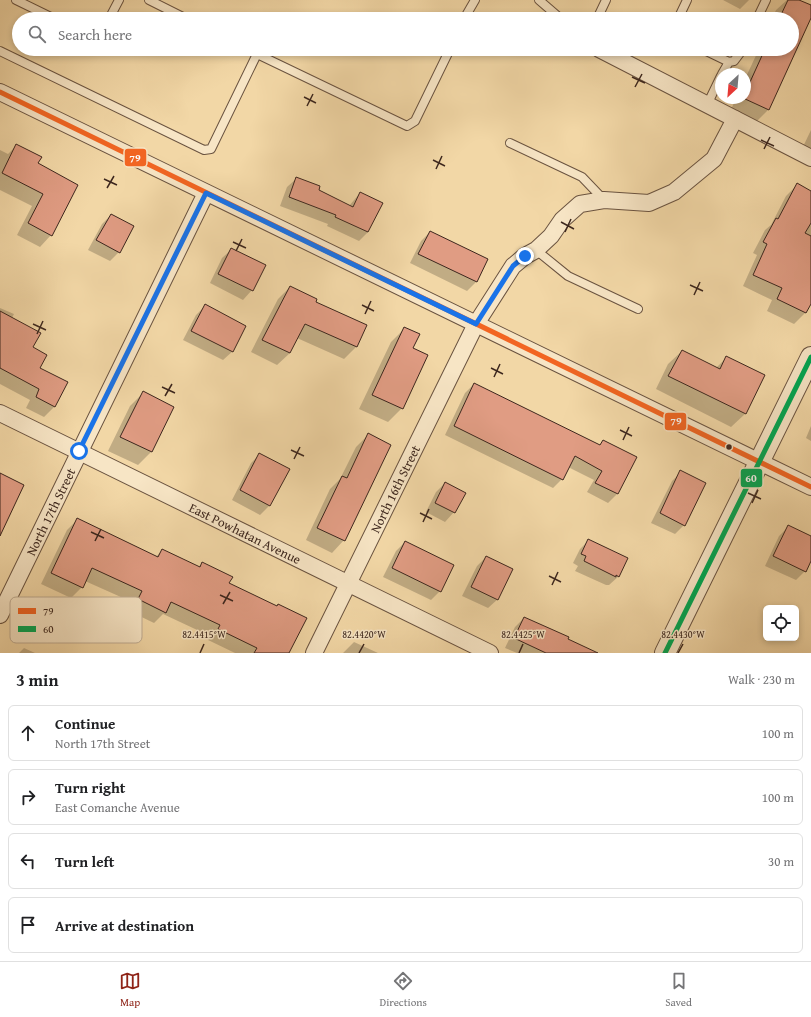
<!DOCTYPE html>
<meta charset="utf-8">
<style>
:root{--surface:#fff;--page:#f2f2f2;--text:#202124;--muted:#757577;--line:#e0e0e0;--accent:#8f2418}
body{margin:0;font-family:"Gentium Book Plus",serif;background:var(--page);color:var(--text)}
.controls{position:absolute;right:12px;bottom:12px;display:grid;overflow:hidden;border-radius:6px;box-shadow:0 2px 6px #0003}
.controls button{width:36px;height:36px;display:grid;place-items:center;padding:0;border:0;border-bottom:1px solid var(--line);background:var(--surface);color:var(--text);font:20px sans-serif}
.compass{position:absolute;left:715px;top:68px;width:36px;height:36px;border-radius:50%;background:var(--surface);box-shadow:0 2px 6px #0003;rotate:206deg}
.stop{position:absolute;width:12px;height:12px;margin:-9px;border:3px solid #1a73e8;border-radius:50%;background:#fff}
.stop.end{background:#1a73e8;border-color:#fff;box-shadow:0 1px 4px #0008}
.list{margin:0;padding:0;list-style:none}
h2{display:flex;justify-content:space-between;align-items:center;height:52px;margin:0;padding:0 16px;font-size:17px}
h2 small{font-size:13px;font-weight:400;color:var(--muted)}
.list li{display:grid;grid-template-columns:26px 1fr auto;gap:12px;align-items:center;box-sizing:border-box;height:56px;margin:0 8px 8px;padding:0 8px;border:1px solid var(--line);border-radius:6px}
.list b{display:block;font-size:15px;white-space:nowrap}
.list p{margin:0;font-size:13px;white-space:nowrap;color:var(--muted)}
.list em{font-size:13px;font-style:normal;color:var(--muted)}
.icon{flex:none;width:22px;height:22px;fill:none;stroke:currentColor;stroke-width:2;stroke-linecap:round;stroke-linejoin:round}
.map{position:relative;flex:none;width:811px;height:653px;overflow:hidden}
.search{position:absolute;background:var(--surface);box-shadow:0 2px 6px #0003;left:12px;right:12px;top:12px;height:44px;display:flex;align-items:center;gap:10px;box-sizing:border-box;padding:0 14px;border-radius:22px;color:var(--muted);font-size:15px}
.sheet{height:308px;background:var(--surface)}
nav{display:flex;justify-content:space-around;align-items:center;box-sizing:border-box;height:56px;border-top:1px solid var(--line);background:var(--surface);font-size:11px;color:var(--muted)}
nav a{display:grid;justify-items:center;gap:2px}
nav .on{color:var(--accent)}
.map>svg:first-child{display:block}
.shadow{fill:#0003}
.building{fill:#e09c83;stroke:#3d271e}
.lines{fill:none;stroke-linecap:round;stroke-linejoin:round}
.service-casing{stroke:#6a5340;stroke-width:10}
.minor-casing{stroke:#6a5340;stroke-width:18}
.tertiary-casing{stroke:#6a5340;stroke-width:22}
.service{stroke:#f7e5c5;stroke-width:8}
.minor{stroke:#f7e5c5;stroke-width:16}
.tertiary{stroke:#f7e5c5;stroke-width:20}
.bus-1-casing{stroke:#f7e5c5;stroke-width:8}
.bus-2-casing{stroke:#f7e5c5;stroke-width:8}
.bus-1{stroke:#f26522;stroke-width:5}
.bus-2{stroke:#00a651;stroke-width:5}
.route{stroke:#1a73e8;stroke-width:5}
.ticks{fill:none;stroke:#3d271e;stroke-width:1.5}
.bus-dot{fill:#3d271e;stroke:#f7e5c5;stroke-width:1.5}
.labels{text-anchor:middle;stroke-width:3;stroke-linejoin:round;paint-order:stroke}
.street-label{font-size:13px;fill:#3d271e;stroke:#f7e5c5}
.key{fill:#f7e5c5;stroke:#bfac93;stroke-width:1}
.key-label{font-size:11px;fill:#3d271e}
.ticks-label{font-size:10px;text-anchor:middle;fill:#3d271e;stroke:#f7e5c5;stroke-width:3;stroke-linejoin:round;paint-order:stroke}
.line-badge{stroke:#f7e5c5;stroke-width:1.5}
.badge-label{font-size:11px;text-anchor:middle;font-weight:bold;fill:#fff}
</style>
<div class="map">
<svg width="811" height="653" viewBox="0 0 811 653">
<rect width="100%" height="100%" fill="#f2d7a6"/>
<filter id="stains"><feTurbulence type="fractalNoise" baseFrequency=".005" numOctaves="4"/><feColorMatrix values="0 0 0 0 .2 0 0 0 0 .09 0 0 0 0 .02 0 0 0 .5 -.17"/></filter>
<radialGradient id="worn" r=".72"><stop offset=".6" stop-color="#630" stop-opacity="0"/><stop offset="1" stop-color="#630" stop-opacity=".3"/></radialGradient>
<!-- shadow -->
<path class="shadow" d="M723 0H749L740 9Z
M787 0H797L811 6V16L768 110 755 123 730 112 736 98H745V79L759 49H792V19H772L776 10Z
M811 130V158L800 153Z
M17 145 37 164 51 235 40 247 17 235 32 206 0 190V150L8 154Z
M297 178 349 206 360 193 382 203 368 232 359 241 327 226 328 224 280 206 287 187Z
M797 185 811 192V301L806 312 794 324 767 311 772 300 743 286 757 255 753 253 765 230 771 225 786 196Z
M111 215 119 252 110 261 88 250 102 224Z
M430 232 486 260 476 282 467 291 410 263 421 241Z
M232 249 252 290 243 300 210 283 222 258Z
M290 287 315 302 366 325 356 347 344 359 297 338 290 353 277 365 251 352 278 299Z
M205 306 233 351 223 360 183 340 196 315Z
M0 308 14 314 12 318 32 348 55 406 44 417 26 408 30 400 0 384Z
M405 328 412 348 402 408 388 422 359 409 391 342Z
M682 351 716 368 727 357 764 376 745 414 731 427 656 389 668 364Z
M474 384 599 446 603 441 636 457 617 494 608 503 587 492 594 480 568 467 562 479 553 488 445 435 465 393Z
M143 393 173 407 151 452 138 465 108 451 130 406Z
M811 426V441L806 438Z
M368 435 344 540 332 553 306 540 330 489 340 479 356 447Z
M260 454 288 470 269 506 260 515 232 500 251 463Z
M681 472 684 525 675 534 651 523 672 481Z
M445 483 454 512 445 522 426 512 436 492Z
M77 520 156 557 162 550 198 567 203 563 228 583 288 653H235L208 640 210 636 163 614 154 623 127 610 132 602 85 581 82 587 71 598 41 584 67 530Z
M788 527 811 538V559L805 571 796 580 765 566 779 536Z
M589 540 619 576 609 585H606L575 571 578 566 573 563 580 549Z
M405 542 440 591 431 600 383 577 396 551Z
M486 557 498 599 488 608 462 596 477 566Z
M524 618 567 639 596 653H517L505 648 515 627Z
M354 642 378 653H343Z
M24 648 35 653H19Z"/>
<!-- building -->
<path class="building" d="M788 0H799L811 5V18L769 110 743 98H745V93L765 49H792V19H779Z
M16 144 42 157 38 163 78 185 52 236 28 223 43 194 2 173Z
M296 177 320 186 319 190 353 207 360 192 383 203 368 232 335 217 336 215 289 197Z
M797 183 811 191V223L805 233 811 236V304L806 313 777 299 782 288 753 275 767 244 763 242 776 218 778 219Z
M111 214 134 226 120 253 96 240Z
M430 231 488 259 477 282 418 254Z
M231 248 266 265 253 291 218 274Z
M290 286 317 299 316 302 367 325 357 347 305 324 290 353 262 340Z
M205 304 246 326 233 352 191 331Z
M0 311 41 333 33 347 47 355 40 368 68 382 55 407 36 397 39 389 0 368Z
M404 327 420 334 413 348 428 355 403 409 372 395Z
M682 350 720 369 726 356 765 375 746 414 668 376Z
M474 383 600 445 603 440 637 457 618 494 595 483 602 471 575 456 563 480 454 426Z
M143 391 174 407 152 452 120 437Z
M368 433 391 445 345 541 317 528 342 476 347 478Z
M259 453 290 469 270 506 240 490Z
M680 470 706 483 685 526 660 513Z
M0 473 24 485 0 536Z
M445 482 466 493 455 513 435 503Z
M77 518 158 557 162 549 200 567 202 562 233 577 229 583 277 606 278 604 307 618 289 653H254L257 648 218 629 220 625 171 602 166 613 138 599 142 591 92 568 83 588 51 573Z
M788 525 811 536V561L806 572 773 556Z
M588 539 628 558 619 577 616 575V577L584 561 586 556 581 554Z
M405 541 454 565 441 592 392 568Z
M486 556 513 569 498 600 471 587Z
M524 617 569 637 568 639 598 653H546L514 638Z"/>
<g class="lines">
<defs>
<path id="service" d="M16 0 55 19
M149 0 187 19
M539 0 561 19
M109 19 119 0
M464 19 475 0
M597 19 606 0
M678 19 687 0
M757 19 766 0
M248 49 257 54
M702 49 729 62 734 61 743 49
M0 51 204 150 211 149 257 54 407 126 415 121 450 49
M722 74 729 62
M707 105 721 76
M510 143 582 177 604 200
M536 250 568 276 638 309"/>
<g id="minor">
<path d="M599 49 811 158"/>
<path d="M0 92 811 487"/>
<path id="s1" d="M0 413 490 653"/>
<path id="s2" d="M0 615 206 193"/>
<path id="s3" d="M314 653 476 324 513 266 525 256 536 250 551 236 562 220 580 204 604 200 649 203 674 192 714 159 735 119"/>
</g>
<path id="tertiary" d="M665 653 811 357"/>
</defs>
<!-- service casing -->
<use href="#service" class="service-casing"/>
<!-- minor casing -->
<use href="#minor" class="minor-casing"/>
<!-- tertiary casing -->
<use href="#tertiary" class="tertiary-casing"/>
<!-- service -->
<use href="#service" class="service"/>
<!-- minor -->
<use href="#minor" class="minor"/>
<!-- tertiary -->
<use href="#tertiary" class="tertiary"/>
<defs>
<path id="bus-1" d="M0 92 811 487"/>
<path id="bus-2" d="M665 653 811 357"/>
</defs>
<!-- bus-1 casing -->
<use href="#bus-1" class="bus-1-casing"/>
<!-- bus-2 casing -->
<use href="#bus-2" class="bus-2-casing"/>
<!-- bus-1 -->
<use href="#bus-1" class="bus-1"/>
<!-- bus-2 -->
<use href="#bus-2" class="bus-2"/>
</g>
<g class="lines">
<!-- route -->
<path class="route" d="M79 451 206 193 476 324 513 266 525 256"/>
</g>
<!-- ticks -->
<path class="ticks" d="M632 77 645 83M635 87 642 74M304 97 316 103M307 106 313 94M761 140 774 146M764 149 770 137M433 160 445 166M436 169 442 156M104 179 117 185M107 188 114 176M561 222 574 229M565 232 571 219M233 242 246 248M236 251 242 239M690 285 703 291M694 295 700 282M362 305 374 311M365 314 371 301M33 324 46 330M37 334 43 321M491 368 503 374M494 377 500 364M162 387 175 393M165 396 172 384M620 430 632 436M623 440 629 427M291 450 304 456M294 459 300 447M748 493 761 499M752 503 758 490M420 513 432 519M423 522 429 509M91 532 104 538M95 541 101 529M549 576 561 582M552 585 558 572M220 595 233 601M223 604 230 592M200 653 204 644M359 653 364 644M519 653 523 644M678 653 683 644"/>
<!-- markers -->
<circle class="bus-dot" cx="729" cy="447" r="3.5"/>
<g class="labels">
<!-- street labels -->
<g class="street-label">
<text dy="5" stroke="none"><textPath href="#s3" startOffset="183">North 16th Street</textPath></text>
<text dy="5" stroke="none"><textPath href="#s2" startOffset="115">North 17th Street</textPath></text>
<text dy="5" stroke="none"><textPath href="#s1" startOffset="273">East Powhatan Avenue</textPath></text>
</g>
</g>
<!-- legend -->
<rect x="10" y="597" width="132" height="46" rx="6" class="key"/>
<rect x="18" y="608" width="18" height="6" fill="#f26522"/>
<rect x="18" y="626" width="18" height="6" fill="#00a651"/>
<g class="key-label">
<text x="43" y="615">79</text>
<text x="43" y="633">60</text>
</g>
<g class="ticks-label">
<text x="204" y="638">82.4415°W</text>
<text x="364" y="638">82.4420°W</text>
<text x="523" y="638">82.4425°W</text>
<text x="683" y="638">82.4430°W</text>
</g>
<g class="line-badge">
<rect x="124" y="148" width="23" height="19" rx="4" fill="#f26522"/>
<rect x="664" y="412" width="23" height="19" rx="4" fill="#f26522"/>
<rect x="740" y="468" width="23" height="20" rx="4" fill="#00a651"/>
</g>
<g class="badge-label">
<text x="135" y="162">79</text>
<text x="676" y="425">79</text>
<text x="751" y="482">60</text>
</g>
<rect width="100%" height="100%" filter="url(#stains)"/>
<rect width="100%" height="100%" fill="url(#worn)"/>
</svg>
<div class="controls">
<button><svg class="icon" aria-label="locate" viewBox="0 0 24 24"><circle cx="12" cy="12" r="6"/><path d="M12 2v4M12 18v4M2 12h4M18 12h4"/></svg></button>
</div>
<svg class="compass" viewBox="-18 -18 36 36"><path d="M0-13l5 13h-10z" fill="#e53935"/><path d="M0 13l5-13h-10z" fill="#757577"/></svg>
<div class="stop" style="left:79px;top:451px"></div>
<div class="stop end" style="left:525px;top:256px"></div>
<div class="search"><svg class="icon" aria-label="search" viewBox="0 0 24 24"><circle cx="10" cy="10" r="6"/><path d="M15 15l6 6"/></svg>Search here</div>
</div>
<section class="sheet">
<h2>3 min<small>Walk · 230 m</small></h2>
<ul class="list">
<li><svg class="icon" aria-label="ahead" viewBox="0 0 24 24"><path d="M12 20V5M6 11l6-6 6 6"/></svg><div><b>Continue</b><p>North 17th Street</p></div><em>100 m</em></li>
<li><svg class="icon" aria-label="right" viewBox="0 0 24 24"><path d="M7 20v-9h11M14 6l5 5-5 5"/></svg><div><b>Turn right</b><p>East Comanche Avenue</p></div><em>100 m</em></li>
<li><svg class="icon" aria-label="left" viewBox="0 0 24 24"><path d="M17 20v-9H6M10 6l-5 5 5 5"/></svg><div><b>Turn left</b></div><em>30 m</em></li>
<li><svg class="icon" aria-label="arrive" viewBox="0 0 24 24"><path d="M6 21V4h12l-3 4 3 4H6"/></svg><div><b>Arrive at destination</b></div></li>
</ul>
</section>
<nav>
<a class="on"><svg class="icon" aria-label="map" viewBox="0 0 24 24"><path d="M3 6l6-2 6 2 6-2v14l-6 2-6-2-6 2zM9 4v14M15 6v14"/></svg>Map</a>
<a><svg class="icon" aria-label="directions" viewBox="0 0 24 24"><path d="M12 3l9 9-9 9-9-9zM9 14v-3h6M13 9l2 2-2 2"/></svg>Directions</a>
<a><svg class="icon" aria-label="saved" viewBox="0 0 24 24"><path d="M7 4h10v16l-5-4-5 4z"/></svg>Saved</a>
</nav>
